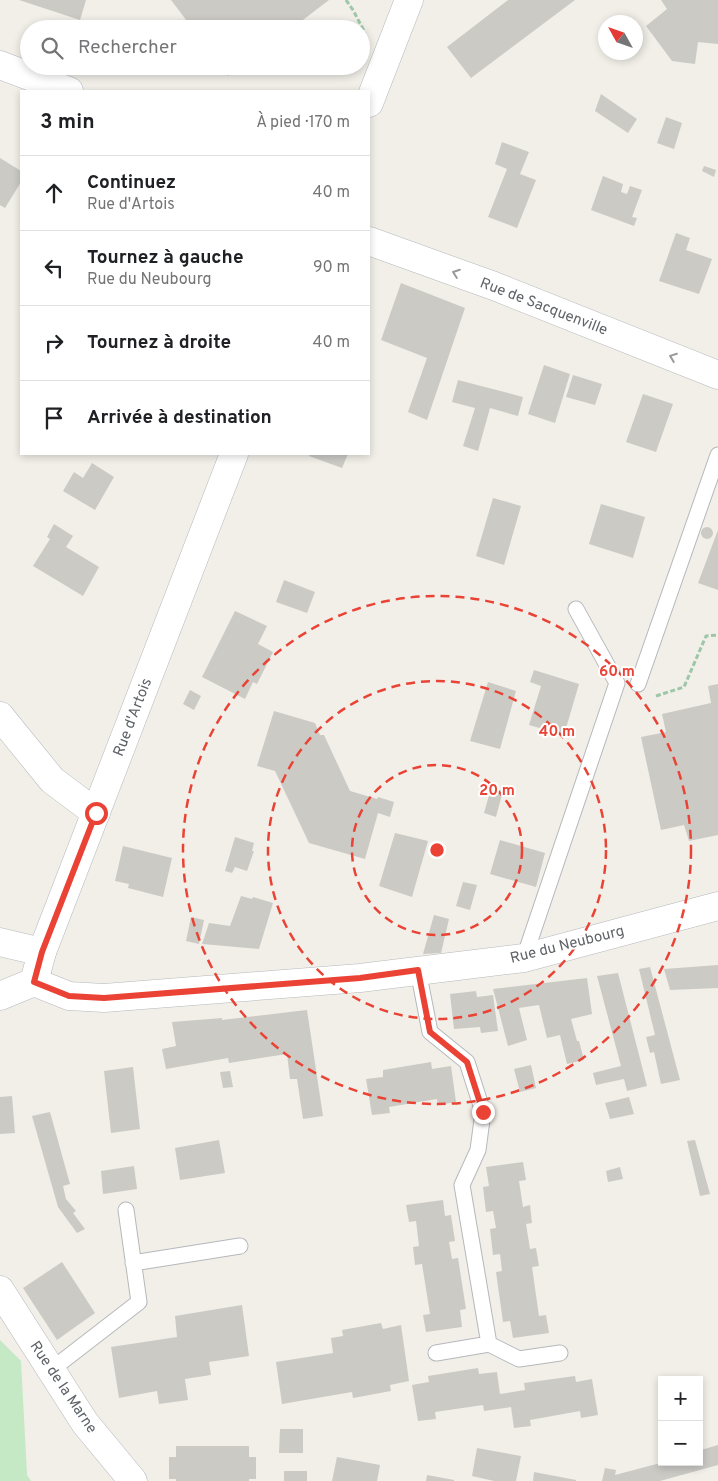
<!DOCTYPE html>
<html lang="fr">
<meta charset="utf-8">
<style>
:root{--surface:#fff;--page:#f2f2f2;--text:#202124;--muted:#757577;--line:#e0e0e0}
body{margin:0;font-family:Overpass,sans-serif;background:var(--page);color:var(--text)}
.controls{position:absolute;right:15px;bottom:15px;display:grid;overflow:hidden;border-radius:0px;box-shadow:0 2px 8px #0003}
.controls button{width:45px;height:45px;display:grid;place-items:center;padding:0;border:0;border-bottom:1px solid var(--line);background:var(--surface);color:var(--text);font:25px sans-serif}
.compass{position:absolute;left:598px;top:15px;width:45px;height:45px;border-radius:50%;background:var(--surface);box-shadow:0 2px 8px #0003;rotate:310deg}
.stop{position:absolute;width:15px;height:15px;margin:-11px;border:4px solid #ea4335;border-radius:50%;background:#fff}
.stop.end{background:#ea4335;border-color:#fff;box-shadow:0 1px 5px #0008}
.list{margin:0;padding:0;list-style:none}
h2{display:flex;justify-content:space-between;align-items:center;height:65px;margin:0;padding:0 20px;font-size:21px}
h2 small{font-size:16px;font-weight:400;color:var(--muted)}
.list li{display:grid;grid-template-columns:32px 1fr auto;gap:15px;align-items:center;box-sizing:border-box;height:75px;padding:0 20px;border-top:1px solid var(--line)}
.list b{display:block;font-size:19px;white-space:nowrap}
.list p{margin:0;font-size:16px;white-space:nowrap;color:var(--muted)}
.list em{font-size:16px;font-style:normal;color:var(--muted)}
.icon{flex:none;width:28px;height:28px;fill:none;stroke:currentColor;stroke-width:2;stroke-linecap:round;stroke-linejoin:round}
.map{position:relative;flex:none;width:718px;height:1481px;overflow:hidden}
.search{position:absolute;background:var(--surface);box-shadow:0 2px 8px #0003;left:20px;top:20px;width:350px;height:55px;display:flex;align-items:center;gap:12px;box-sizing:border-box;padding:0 18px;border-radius:28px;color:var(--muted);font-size:19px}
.panel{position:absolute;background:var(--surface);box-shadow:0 2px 8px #0003;left:20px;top:90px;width:350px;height:365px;border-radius:0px}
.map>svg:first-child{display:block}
.green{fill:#c5e8c5}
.building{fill:#cccac5}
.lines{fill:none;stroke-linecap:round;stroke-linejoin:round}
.service-casing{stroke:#b5b8bc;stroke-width:17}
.minor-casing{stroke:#b5b8bc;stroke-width:29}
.tertiary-casing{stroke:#b5b8bc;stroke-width:29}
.path{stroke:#9cc7a9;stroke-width:3;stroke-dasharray:5 2.5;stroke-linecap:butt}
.service{stroke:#fff;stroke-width:15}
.minor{stroke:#fff;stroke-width:28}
.tertiary{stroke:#fff;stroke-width:28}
.oneway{stroke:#979a9d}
.route{stroke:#ea4335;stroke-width:6}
.ring{fill:none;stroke:#ea4335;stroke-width:2.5;stroke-dasharray:9 6}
.labels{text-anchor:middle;stroke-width:4;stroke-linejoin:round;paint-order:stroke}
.street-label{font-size:15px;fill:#5f6368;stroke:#fff}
.centre{fill:#ea4335;stroke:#fff;stroke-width:2.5}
.ring-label{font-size:15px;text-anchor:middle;font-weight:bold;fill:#ea4335;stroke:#fff;stroke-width:4;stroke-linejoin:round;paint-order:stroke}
</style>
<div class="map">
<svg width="718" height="1481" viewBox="0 0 718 1481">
<rect width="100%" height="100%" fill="#f1efe8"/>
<!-- green -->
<path class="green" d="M0 1340 21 1361 27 1475 31 1481H0Z"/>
<!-- building -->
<path class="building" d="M19 0H86L80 20Z
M171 0H329L291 29H193Z
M508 0H575L471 78 447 47Z
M661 0H718V44L698 42 695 64 672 61 646 26 667 9Z
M221 66H241L228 76Z
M601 94 637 119 628 133 595 111Z
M666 117 682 123 674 149 657 143Z
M502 142 529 152 520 174 536 180 517 228 488 217 507 169 495 164Z
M0 158 21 171V182L5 208 0 205Z
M704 166 716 170 714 177 702 171Z
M603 176 623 184 621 192 627 194 630 186 642 190 632 217 637 218 634 226 591 210Z
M676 233 690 238 686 250 712 259 699 294 659 281Z
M401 283 465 308 427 420 408 412 427 358 381 340Z
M544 365 570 374 555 423 528 414Z
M573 375 602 384 595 405 566 397Z
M458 380 523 397 518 416 490 408 478 451 463 446 475 408 452 402Z
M643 394 673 404 656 452 626 442Z
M310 454H348L342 468 309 456Z
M92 463 114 477 95 510 63 491 74 472 83 478Z
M493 498 521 506 504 565 476 556Z
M601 504 645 517 633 558 589 544Z
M54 524 73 536 66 547 99 567 83 596 33 566 50 539 47 537Z
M701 533a6 6 0 1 1 12 0a6 6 0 1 1-12 0Z
M718 530V590L698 583Z
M284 580 315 592 307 613 276 602Z
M235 611 267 626 258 644 273 652 257 684 253 682 245 699 202 677Z
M534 670 579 684 564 735 529 725 541 686 530 682Z
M488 682 516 691 500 749 470 741Z
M718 684V835L689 841 684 825 661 830 641 737 666 732 662 714 711 703 708 686Z
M190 690 201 696 194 710 183 704Z
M274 711 315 723 320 735H324L350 791 377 799 378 797 394 802 390 817 378 813 365 859 309 843 275 771 257 766Z
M491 788 503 791 496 817 484 813Z
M395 833 428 841 412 897 379 886Z
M235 837 254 843 252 851H254L247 871 235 867 232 873 225 871Z
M500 840 545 853 536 887 490 874Z
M123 846 172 858 163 897 128 888 129 884 115 881Z
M463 882 477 885 470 910 456 906Z
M241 896 252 899 253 897 273 903 259 949 202 944 209 923 230 926Z
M434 915 449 919 441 953 423 954Z
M191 917 204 920 199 944 186 941Z
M718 965V988L670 990 664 969Z
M650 967 680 1080 661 1084 654 1052 650 1053 646 1037 655 1035 639 969Z
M618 973 647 1086 627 1091 624 1079 596 1085 593 1073 621 1066 597 976Z
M587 978 592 1014 571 1019 577 1041H579L584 1060 567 1064 560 1035 547 1038 539 1005 519 1008 527 1040 508 1046 493 989Z
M476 991 477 997 493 995 498 1031 481 1033 480 1027 454 1029 450 994Z
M307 1010 323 1116 303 1119 297 1079H290L287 1054 229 1063 228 1058 166 1069 162 1049 176 1046 172 1022 222 1018V1020Z
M431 1062 432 1069 451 1066 456 1102 438 1105 437 1099 389 1107 390 1113 372 1115 366 1079 383 1077V1070Z
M531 1065 536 1088 520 1092 514 1069Z
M133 1067 140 1129 111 1133 104 1071Z
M230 1071 233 1087 223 1088 220 1072Z
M12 1096 15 1133 0 1134V1097Z
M629 1097 634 1114 610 1119 605 1103Z
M50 1112 70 1184 63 1186 66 1199 76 1211 73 1213 85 1229 77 1233 58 1207 32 1116Z
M219 1140 225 1173 180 1180 175 1148Z
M695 1140 710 1194 700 1196 687 1141Z
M523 1162 526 1180 519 1181 523 1207 530 1205 532 1223 526 1224 530 1249 536 1248 539 1266 532 1267 539 1316 546 1315 549 1333 513 1338 510 1321 503 1322 496 1272 502 1271 500 1254 493 1255 490 1229 496 1228 493 1211 486 1212 483 1187 489 1186 486 1167Z
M134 1166 137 1189 103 1194 101 1171Z
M620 1167 623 1179 608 1182 606 1171Z
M443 1200 445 1216 451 1215 455 1241 449 1242 452 1259 458 1258 466 1309 460 1310 462 1327 426 1332 423 1315 430 1314 422 1264 415 1265 413 1247 419 1246 416 1221 409 1222 406 1205Z
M62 1262 95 1313 57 1340 23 1288Z
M242 1305 249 1356 209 1362 211 1375 185 1379 188 1400 159 1404 157 1391 119 1398 111 1347 177 1337 175 1316Z
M381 1323 383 1329 401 1325 409 1381 390 1385 391 1391 353 1398 352 1392 282 1404 276 1362 333 1353 331 1338 343 1336 342 1330Z
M478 1368 479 1374 497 1372 500 1394 525 1390 524 1383 575 1376 576 1382 592 1379 598 1415 581 1418 580 1411 530 1420 531 1426 514 1428 511 1407 484 1411 483 1405 435 1412 436 1419 418 1421 412 1385 429 1382 428 1376Z
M280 1429H303V1453H279Z
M718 1445V1465L660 1481H602L605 1468 616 1470 615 1475 664 1462H699V1452H702L701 1450Z
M176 1446H249V1457H256V1479H249V1481H176V1479H169V1457H176Z
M477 1448 521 1456 516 1481H494L472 1476Z
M337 1457 380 1465 377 1481H332Z
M284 1471H307V1481H284Z
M534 1472 576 1480V1481H533Z
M427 1475 454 1480V1481H426Z"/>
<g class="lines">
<defs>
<path id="service" d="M638 684 718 455
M524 958 617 683 576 609
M418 970 430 1032 467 1062 483 1112 478 1150 462 1185 489 1344
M133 1263 240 1246
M436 1353 489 1344 519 1359 560 1353
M51 1370 139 1302 126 1210"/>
<path id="minor" d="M0 716 52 780 96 813
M0 942 42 952
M0 996 34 982 69 996 104 998 360 978 524 958 718 906
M0 1290 85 1423 133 1481"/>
<path id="tertiary" d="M0 65 69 91
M369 103 409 0
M369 241 494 286 718 375
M34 982 42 952 234 454"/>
</defs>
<!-- service casing -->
<use href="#service" class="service-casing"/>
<!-- minor casing -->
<use href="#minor" class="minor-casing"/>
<!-- tertiary casing -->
<use href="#tertiary" class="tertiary-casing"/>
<!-- path -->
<path class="path" d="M346 0 353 10 365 33
M656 696 684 687 706 636 718 635"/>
<!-- service -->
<use href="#service" class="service"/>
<!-- minor -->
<use href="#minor" class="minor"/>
<!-- tertiary -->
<use href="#tertiary" class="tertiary"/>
</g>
<!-- one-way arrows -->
<defs><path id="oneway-chevron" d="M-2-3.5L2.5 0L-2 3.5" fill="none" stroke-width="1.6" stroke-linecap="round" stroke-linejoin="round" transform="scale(1.25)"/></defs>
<g class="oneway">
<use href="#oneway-chevron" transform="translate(456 273) rotate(-160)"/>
<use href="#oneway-chevron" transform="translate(673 357) rotate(-159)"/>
</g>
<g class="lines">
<!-- route -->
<path class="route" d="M96 813 42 952 34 982 69 996 104 998 360 978 418 970 430 1032 467 1062 483 1112"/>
</g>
<!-- distance rings -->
<g class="ring">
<circle cx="437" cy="850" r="85"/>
<circle cx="437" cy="850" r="169"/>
<circle cx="437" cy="850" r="254"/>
</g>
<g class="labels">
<!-- street labels -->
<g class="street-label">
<text transform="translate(544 306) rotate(21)" y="5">Rue de Sacquenville</text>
<text transform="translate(132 717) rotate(-69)" y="5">Rue d'Artois</text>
<text transform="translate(567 944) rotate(-14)" y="5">Rue du Neubourg</text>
<text transform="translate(64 1387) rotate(56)" y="5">Rue de la Marne</text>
</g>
</g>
<circle cx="437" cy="850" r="8" class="centre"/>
<g class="ring-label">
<text x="617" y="676">60 m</text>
<text x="557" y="736">40 m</text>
<text x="497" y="795">20 m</text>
</g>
</svg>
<div class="controls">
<button>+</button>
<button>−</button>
</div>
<svg class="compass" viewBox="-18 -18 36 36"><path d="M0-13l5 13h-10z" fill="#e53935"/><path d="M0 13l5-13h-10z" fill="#757577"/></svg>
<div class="stop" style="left:96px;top:813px"></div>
<div class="stop end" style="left:483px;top:1112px"></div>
<div class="search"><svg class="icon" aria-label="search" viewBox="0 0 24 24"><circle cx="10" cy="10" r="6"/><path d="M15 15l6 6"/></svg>Rechercher</div>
<section class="panel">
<h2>3 min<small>À pied · 170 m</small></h2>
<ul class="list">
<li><svg class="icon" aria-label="ahead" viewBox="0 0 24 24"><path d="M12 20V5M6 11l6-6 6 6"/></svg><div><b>Continuez</b><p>Rue d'Artois</p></div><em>40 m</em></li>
<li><svg class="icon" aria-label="left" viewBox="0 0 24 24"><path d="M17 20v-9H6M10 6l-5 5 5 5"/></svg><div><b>Tournez à gauche</b><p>Rue du Neubourg</p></div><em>90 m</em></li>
<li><svg class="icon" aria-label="right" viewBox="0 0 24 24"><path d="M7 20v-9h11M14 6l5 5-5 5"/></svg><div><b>Tournez à droite</b></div><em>40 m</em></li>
<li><svg class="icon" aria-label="arrive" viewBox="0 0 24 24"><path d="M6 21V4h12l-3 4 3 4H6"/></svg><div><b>Arrivée à destination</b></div></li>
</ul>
</section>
</div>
